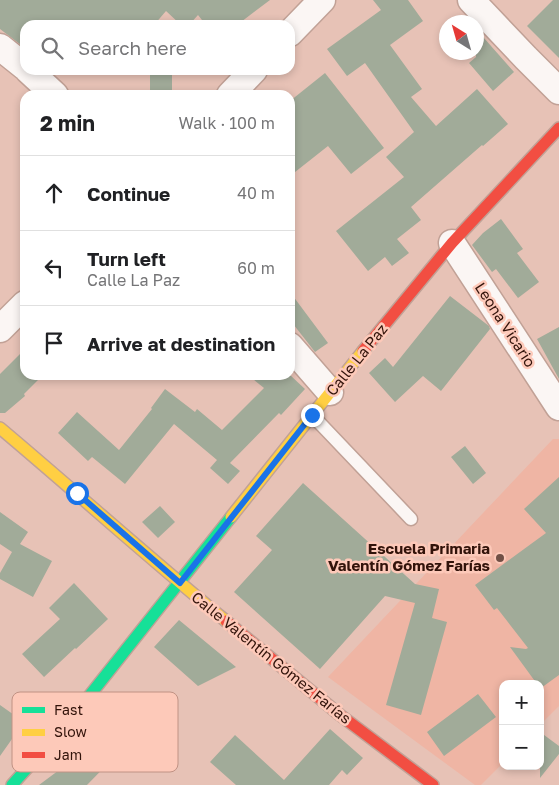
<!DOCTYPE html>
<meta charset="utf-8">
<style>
:root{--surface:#fff;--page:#f6f6f6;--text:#202124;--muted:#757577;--line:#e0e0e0}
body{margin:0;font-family:"Golos Text",sans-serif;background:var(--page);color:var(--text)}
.controls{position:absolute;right:15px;bottom:15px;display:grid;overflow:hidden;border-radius:10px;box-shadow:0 2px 8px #0003}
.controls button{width:45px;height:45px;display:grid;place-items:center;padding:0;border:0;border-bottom:1px solid var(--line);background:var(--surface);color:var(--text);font:25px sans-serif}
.compass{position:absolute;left:439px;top:15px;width:45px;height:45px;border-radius:50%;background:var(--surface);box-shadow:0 2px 8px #0003;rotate:323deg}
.stop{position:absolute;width:15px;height:15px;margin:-11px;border:4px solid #1a73e8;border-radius:50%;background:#fff}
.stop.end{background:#1a73e8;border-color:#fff;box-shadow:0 1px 5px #0008}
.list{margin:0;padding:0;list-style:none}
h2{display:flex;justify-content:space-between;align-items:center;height:65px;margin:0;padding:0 20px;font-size:21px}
h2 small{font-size:16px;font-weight:400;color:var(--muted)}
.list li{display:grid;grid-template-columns:32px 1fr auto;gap:15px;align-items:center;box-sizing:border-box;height:75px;padding:0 20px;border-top:1px solid var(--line)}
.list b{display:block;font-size:19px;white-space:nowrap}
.list p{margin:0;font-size:16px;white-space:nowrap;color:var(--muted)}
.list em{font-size:16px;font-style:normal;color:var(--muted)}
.icon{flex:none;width:28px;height:28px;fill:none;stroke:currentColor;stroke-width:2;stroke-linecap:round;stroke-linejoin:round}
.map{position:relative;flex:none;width:559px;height:785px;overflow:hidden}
.search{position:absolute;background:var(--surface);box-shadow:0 2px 8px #0003;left:20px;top:20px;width:275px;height:55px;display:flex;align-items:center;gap:12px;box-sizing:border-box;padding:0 18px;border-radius:15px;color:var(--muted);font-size:19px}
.panel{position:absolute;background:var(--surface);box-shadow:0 2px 8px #0003;left:20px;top:90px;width:275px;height:290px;border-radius:15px}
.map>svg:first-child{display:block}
.built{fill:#efb5a4}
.building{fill:#a1ab99}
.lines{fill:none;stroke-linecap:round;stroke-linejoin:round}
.lane-casing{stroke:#c1a196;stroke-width:15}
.street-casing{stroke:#c1a196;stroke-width:29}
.fast-casing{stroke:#c1a196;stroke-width:14}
.slow-casing{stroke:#c1a196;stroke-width:14}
.jam-casing{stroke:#c1a196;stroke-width:14}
.lane{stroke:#fbf6f4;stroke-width:12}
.street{stroke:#fbf6f4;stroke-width:26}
.fast{stroke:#16e098;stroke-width:11}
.slow{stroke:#ffcf43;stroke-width:11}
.jam{stroke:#f24e42;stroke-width:11}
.route{stroke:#1a73e8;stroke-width:6}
.poi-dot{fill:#715046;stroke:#fdc9b9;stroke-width:2}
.labels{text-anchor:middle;stroke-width:5;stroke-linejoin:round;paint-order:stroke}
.street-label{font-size:15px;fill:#32130a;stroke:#fdc9b9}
.poi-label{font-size:15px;font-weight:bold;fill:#32130a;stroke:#fdc9b9;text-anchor:end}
.key{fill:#fdc9b9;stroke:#c09284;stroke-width:1}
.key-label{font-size:14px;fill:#32130a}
</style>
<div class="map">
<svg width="559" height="785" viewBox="0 0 559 785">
<rect width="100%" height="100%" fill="#e7c2b6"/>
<!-- built -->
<path class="built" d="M553 439H559V706L540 725V684H503V763L481 785H475L328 677Z"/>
<!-- building -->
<path class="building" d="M0 0H270L237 25H206L198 15 189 25H181L166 11 154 25H149V21L146 25H25V48L0 29Z
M373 0H408L423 21 390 45 422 89 411 97 436 126 477 89 508 124 483 146 482 145 411 207 421 220 397 239 409 253 392 266 385 257 368 271 336 231 404 177 386 157 414 132 365 63 347 76 327 49 381 10Z
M553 0H559V58L527 26Z
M476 29 514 72 493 91 469 63 476 57Z
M325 73 384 148 351 174 328 146 290 176V101Z
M150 75H172V95H150Z
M501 219 523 249 517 253 539 282 518 298 496 269 492 272 472 245 483 233Z
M290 292 328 343 315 352 290 320Z
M450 296 489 326 490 329 441 391 423 376 395 402 369 373 385 358 393 367Z
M559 327V379L537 339Z
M25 349V375H43L24 394 25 396 5 413H0V374Z
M248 375H290L305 389 281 415 279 413 230 463 240 471 228 484 210 468 217 460 174 424 125 484 92 457 88 461 58 433 77 412 119 450 152 409 151 408 165 389 195 412 197 409 222 430 264 388Z
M465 446 486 473 473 484 451 457Z
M559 477V675L541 688 540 684H537L510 647 526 649 528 648 497 608 494 610 475 585 546 533 524 509Z
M303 483 415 584 439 589 432 618 447 622 421 715 386 705 415 603 385 596 320 669 234 592 272 550 256 536Z
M160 506 175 522 158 538 142 522Z
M0 512 28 532 20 544 52 561 33 597 0 579V573L12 552 0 544Z
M74 583 108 619 76 649 75 648 44 677 22 654 60 619 49 608Z
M179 620 236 667 198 686 154 647Z
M478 694 496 717 444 756 427 732Z
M0 705 24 722 0 756Z
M106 716 131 740 87 785H39L86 750 80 744Z
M330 729 363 758 347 775 342 770 329 785H236L210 762 235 735 284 780Z
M540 732 559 746V754L540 778Z"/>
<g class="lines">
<defs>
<path id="lane" d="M312 415 411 519"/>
<path id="street" d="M471 0 526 58 559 91
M290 33 322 0
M0 47 25 67
M28 70 55 95
M230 95 254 70
M452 243 559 407
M0 329 25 304
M290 346 330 392"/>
<path id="fast" d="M12 785 71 719 231 517"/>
<path id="slow" d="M0 428C76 492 149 558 226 621
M231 517 363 351"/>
<path id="jam" d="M363 351 452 243 559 128
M226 621 340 715 433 785"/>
</defs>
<!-- lane casing -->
<use href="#lane" class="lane-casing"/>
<!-- street casing -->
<use href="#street" class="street-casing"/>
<!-- fast casing -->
<use href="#fast" class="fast-casing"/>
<!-- slow casing -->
<use href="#slow" class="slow-casing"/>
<!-- jam casing -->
<use href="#jam" class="jam-casing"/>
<!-- lane -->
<use href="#lane" class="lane"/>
<!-- street -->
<use href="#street" class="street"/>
<!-- fast -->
<use href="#fast" class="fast"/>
<!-- slow -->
<use href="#slow" class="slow"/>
<!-- jam -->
<use href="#jam" class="jam"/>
</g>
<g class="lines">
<!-- route -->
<path class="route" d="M77 493 180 583 312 415"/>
</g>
<!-- markers -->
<circle class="poi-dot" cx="500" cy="558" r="5"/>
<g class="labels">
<!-- street labels -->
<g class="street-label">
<text transform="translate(505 325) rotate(57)" y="5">Leona Vicario</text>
<text transform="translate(357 360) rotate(-51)" y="5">Calle La Paz</text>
<text transform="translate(271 658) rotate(39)" y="5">Calle Valentín Gómez Farías</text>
</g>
<!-- poi labels -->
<g class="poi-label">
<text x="490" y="554">Escuela Primaria<tspan x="490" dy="17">Valentín Gómez Farías</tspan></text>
</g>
</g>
<!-- legend -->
<rect x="12" y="692" width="166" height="80" rx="8" class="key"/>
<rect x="22" y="707" width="23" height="6" fill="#16e098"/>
<rect x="22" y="729" width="23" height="7" fill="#ffcf43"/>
<rect x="22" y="752" width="23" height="6" fill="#f24e42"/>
<g class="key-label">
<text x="54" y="715">Fast</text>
<text x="54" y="737">Slow</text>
<text x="54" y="760">Jam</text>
</g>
</svg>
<div class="controls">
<button>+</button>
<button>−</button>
</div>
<svg class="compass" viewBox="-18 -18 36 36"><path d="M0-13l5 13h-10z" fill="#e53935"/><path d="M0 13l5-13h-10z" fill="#757577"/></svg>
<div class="stop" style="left:77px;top:493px"></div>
<div class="stop end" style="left:312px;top:415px"></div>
<div class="search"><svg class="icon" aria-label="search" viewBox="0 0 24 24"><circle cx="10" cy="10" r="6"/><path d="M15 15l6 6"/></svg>Search here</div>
<section class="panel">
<h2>2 min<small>Walk · 100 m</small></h2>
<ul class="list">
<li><svg class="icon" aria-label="ahead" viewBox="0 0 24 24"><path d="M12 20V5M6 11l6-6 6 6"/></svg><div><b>Continue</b></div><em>40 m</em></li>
<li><svg class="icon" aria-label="left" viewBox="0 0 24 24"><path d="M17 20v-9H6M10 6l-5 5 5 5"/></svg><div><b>Turn left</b><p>Calle La Paz</p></div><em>60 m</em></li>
<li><svg class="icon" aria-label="arrive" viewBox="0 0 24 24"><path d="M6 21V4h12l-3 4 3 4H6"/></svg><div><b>Arrive at destination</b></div></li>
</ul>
</section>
</div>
